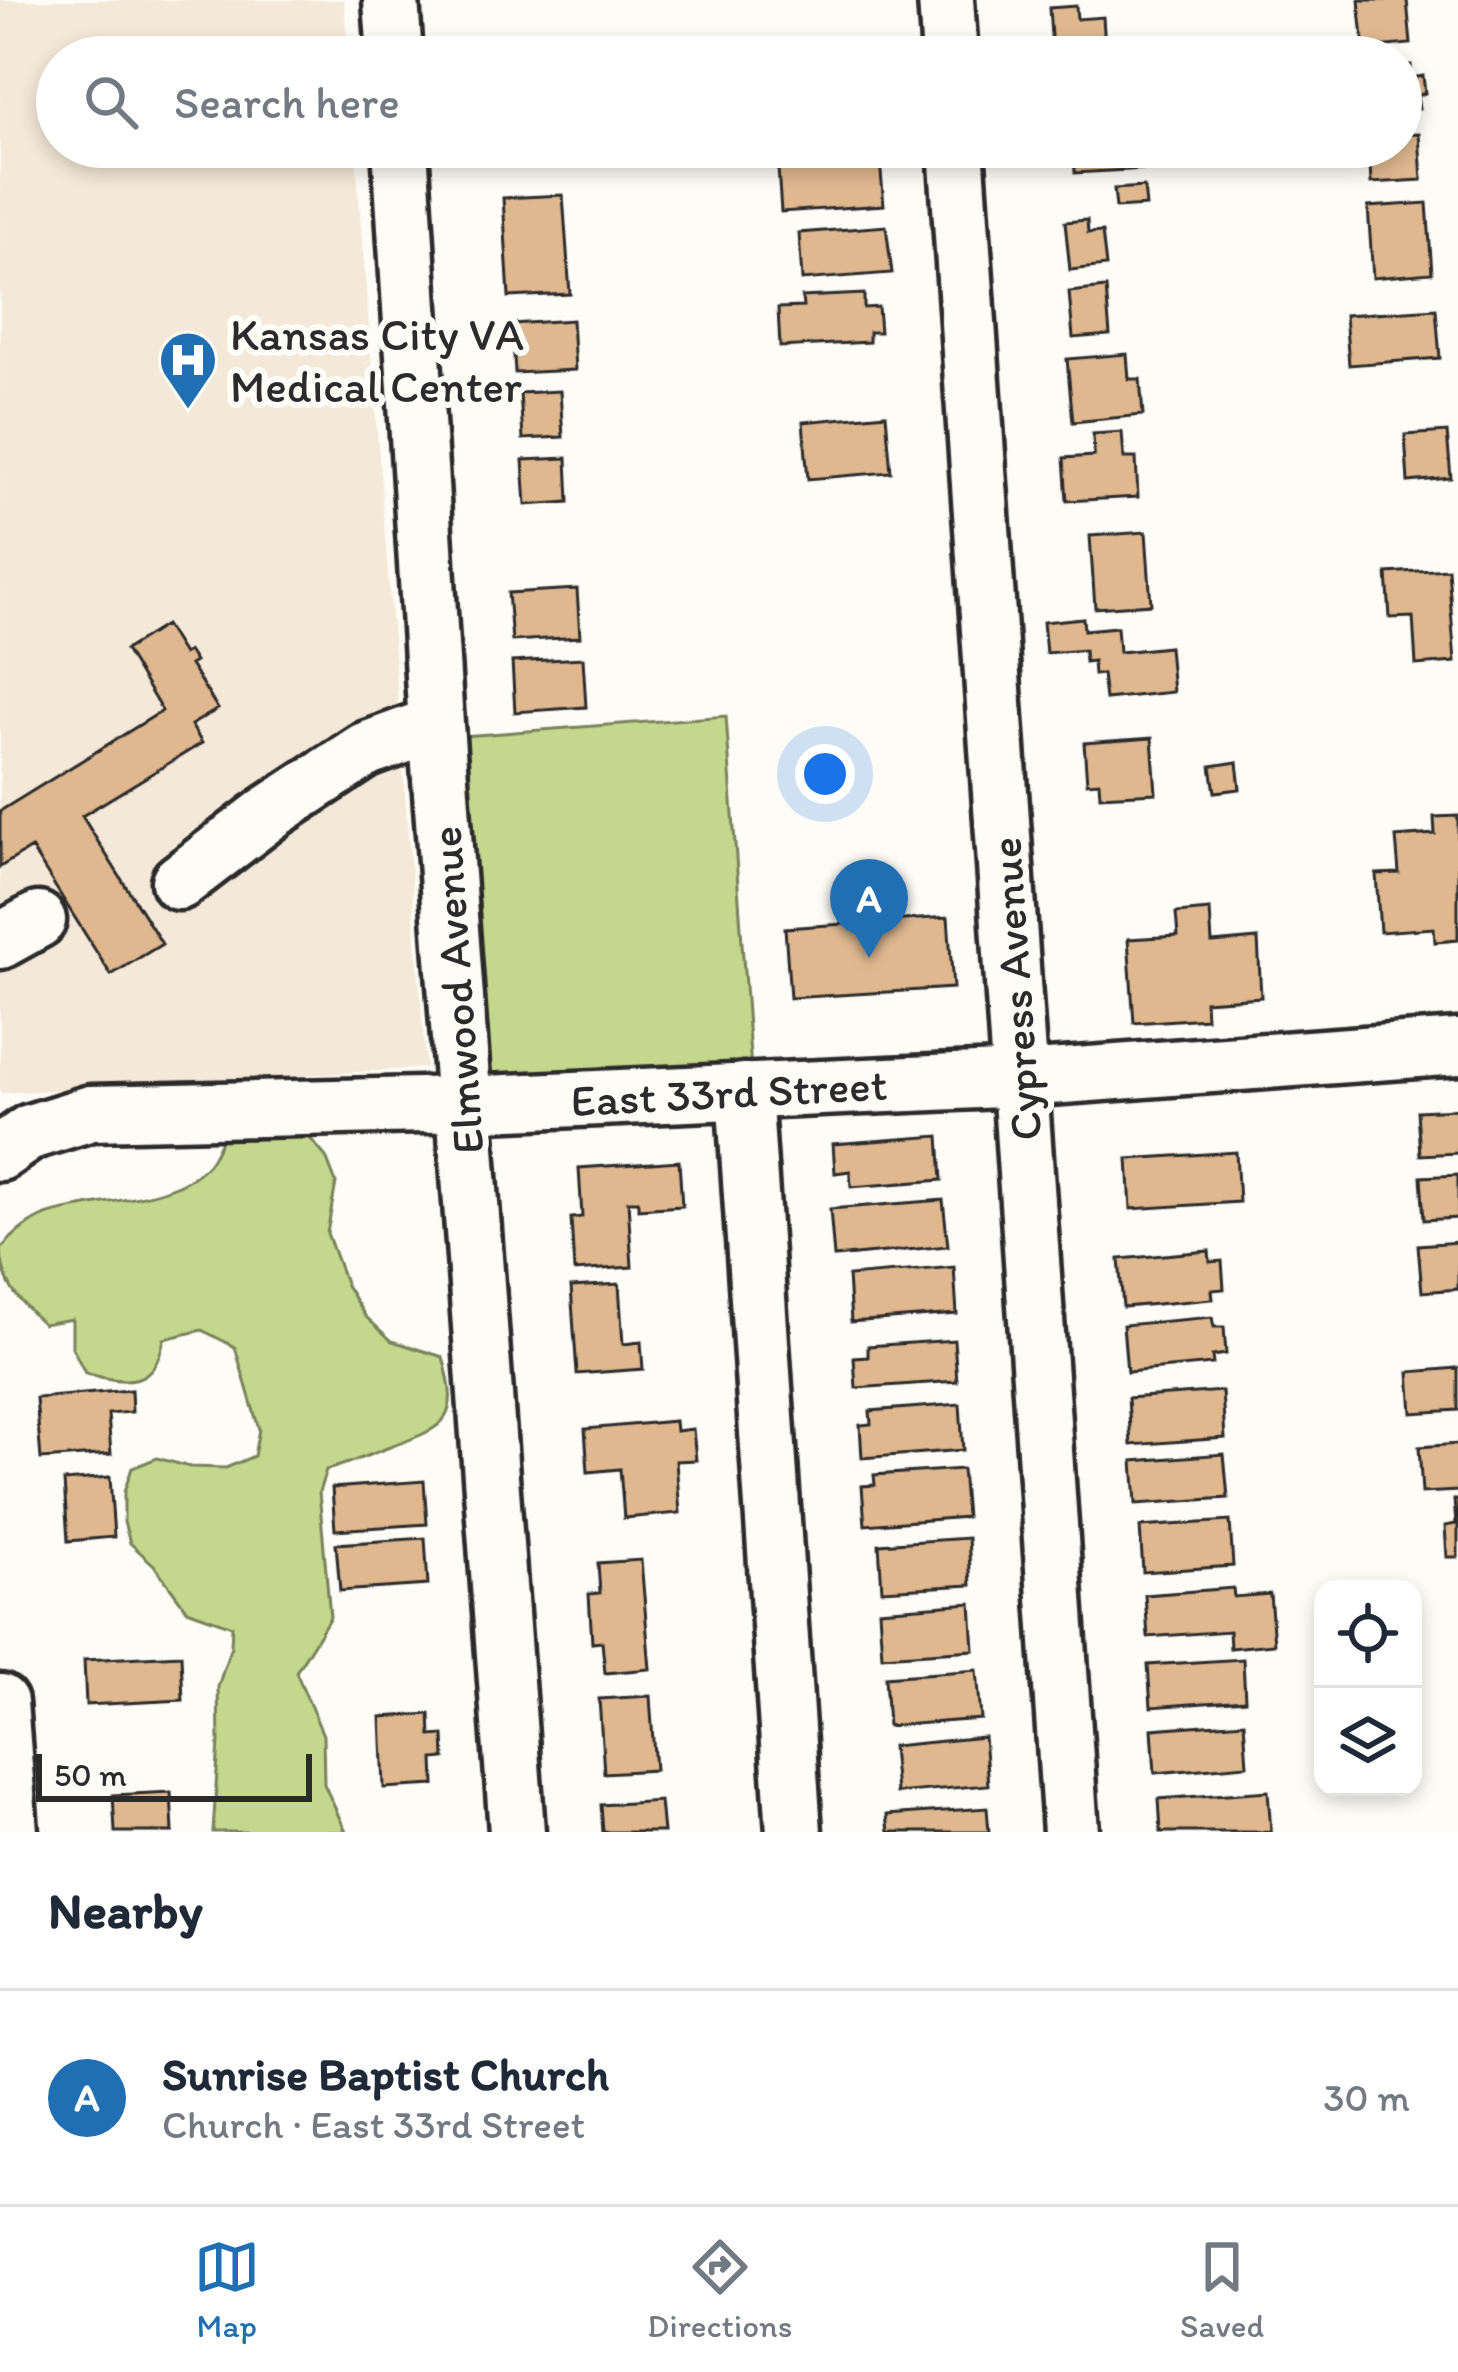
<!DOCTYPE html>
<meta charset="utf-8">
<style>
:root{--surface:#fff;--page:#f6f6f7;--text:#1f2937;--muted:#747a83;--line:#e0e1e3;--accent:#1f6fb2}
body{margin:0;font-family:Itim,sans-serif;background:var(--page);color:var(--text)}
.controls{position:absolute;right:36px;bottom:36px;display:grid;overflow:hidden;border-radius:24px;box-shadow:0 6px 18px #0003}
.controls button{width:108px;height:108px;display:grid;place-items:center;padding:0;border:0;border-bottom:3px solid var(--line);background:var(--surface);color:var(--text);font:60px sans-serif}
.scale{position:absolute;left:36px;bottom:30px;width:276px;box-sizing:border-box;padding-left:12px;border:6px solid #2b2b2b;border-top:0;font-size:33px;line-height:42px;white-space:nowrap;color:#2b2b2b;-webkit-text-stroke:9px #fdfcf7;paint-order:stroke}
.you{position:absolute;left:825px;top:774px;width:42px;height:42px;margin:-30px;border:9px solid #fff;border-radius:50%;background:#1a73e8;box-shadow:0 0 0 18px #1a73e833}
.badge{display:grid;place-items:center;width:78px;height:78px;border-radius:50%;background:var(--accent);color:#fff;font-size:39px;font-weight:700}
.pin{position:absolute;translate:-50% -99px;filter:drop-shadow(0 3px 6px #0008)}
.pin::after{content:'';position:absolute;top:63px;width:42px;height:36px;background:inherit;clip-path:polygon(0 0,100% 0,50% 100%)}
.list{margin:0;padding:0;list-style:none}
h2{display:flex;justify-content:space-between;align-items:center;height:156px;margin:0;padding:0 48px;font-size:51px}
h2 small{font-size:39px;font-weight:400;color:var(--muted)}
.list li{display:grid;grid-template-columns:78px 1fr auto;gap:36px;align-items:center;box-sizing:border-box;height:216px;padding:0 48px;border-top:3px solid var(--line)}
.list b{display:block;font-size:45px;white-space:nowrap}
.list p{margin:0;font-size:39px;white-space:nowrap;color:var(--muted)}
.list em{font-size:39px;font-style:normal;color:var(--muted)}
.icon{flex:none;width:66px;height:66px;fill:none;stroke:currentColor;stroke-width:2;stroke-linecap:round;stroke-linejoin:round}
.map{position:relative;flex:none;width:1458px;height:1832px;overflow:hidden}
.search{position:absolute;background:var(--surface);box-shadow:0 6px 18px #0003;left:36px;right:36px;top:36px;height:132px;display:flex;align-items:center;gap:30px;box-sizing:border-box;padding:0 42px;border-radius:66px;color:var(--muted);font-size:45px}
.sheet{height:372px;background:var(--surface)}
nav{display:flex;justify-content:space-around;align-items:center;box-sizing:border-box;height:168px;border-top:3px solid var(--line);background:var(--surface);font-size:33px;color:var(--muted)}
nav a{display:grid;justify-items:center;gap:6px}
nav .on{color:var(--accent)}
.map>svg:first-child{display:block}
.built{fill:#f4e8d8}
.green{fill:#c4d88d;stroke:#78825c;stroke-width:3}
.building{fill:#dfb890;stroke:#2b2b2b;stroke-width:3}
.lines{fill:none;stroke-linecap:round;stroke-linejoin:round}
.minor-casing{stroke:#2b2b2b;stroke-width:63}
.minor{stroke:#fdfcf7;stroke-width:54}
.labels{text-anchor:middle;stroke-width:12;stroke-linejoin:round;paint-order:stroke}
.poi-label{font-size:45px;fill:#2b2b2b;stroke:#fdfcf7;text-anchor:start}
.street-label{font-size:45px;fill:#2b2b2b;stroke:#fdfcf7}
</style>
<div class="map">
<svg width="1458" height="1832" viewBox="0 0 1458 1832">
<rect width="100%" height="100%" fill="#fdfcf7"/>
<filter id="ink" filterUnits="userSpaceOnUse"><feTurbulence type="fractalNoise" baseFrequency=".00833" numOctaves="2"/><feDisplacementMap in="SourceGraphic" scale="24" xChannelSelector="R" yChannelSelector="G"/><feConvolveMatrix kernelMatrix="1 2 1 2 8 2 1 2 1" color-interpolation-filters="sRGB"/></filter>
<g filter="url(#ink)">
<!-- built -->
<path class="built" d="M0 0H344L348 57H57V147H355L426 1068 0 1093Z"/>
<!-- green -->
<path class="green" d="M726 716 751 1070 492 1082 486 1071 463 736Z
M258 1130 309 1137 326 1157 336 1183 327 1233 346 1285 365 1316 392 1341 443 1357C461 1421 447 1426 390 1447 369 1455 348 1464 326 1470L319 1492 330 1617 296 1672 323 1735 324 1784 346 1832H213L219 1742 218 1687 231 1646 232 1626 187 1610 154 1565 130 1543 124 1522V1492L132 1468 157 1458 190 1467 226 1468 254 1456 259 1429 235 1347 202 1330 164 1339C155 1387 127 1385 85 1373L72 1347V1319L43 1324C18 1300 2 1284 1 1249 13 1235 28 1222 46 1215 92 1199 173 1204 208 1164 214 1157 218 1146 222 1139Z"/>
<!-- building -->
<path class="building" d="M1359 0H1407L1411 44 1364 48Z
M1076 6 1077 19 1103 17 1105 46 1052 50 1049 8Z
M553 50V57H494V54Z
M1411 65 1412 78 1423 76 1425 93 1417 96 1419 109 1401 111V66Z
M1419 134 1422 180 1371 183 1369 147H1401V135Z
M1074 147H1143L1145 169 1075 173Z
M880 161 884 205 781 212 778 168Z
M1144 187 1146 206 1116 208 1114 189Z
M563 195 570 294 509 297 503 198Z
M1427 203 1432 273 1373 278 1368 207Z
M1087 220 1088 233 1102 232 1106 266 1070 270 1065 222Z
M886 226 892 273 802 280 799 233Z
M1106 288 1110 335 1073 338 1069 292Z
M864 294V308L878 307 880 332H869V342L780 347 778 308 803 307 802 297Z
M1436 309 1440 358 1349 365 1345 315Z
M572 320 575 370 515 373 512 324Z
M1127 354 1129 379H1140L1143 415 1073 422 1067 359Z
M560 391 563 437 523 439 520 393Z
M886 414 891 472 808 479 803 422Z
M1122 432 1124 458H1136L1138 497 1067 501 1064 458 1094 456 1093 434Z
M1447 432 1451 478 1408 482 1405 435Z
M567 458 569 502 526 505 523 460Z
M1146 532 1151 604 1095 608 1090 536Z
M1448 569 1455 662 1416 665 1413 617 1390 618 1387 573Z
M577 589 580 637 512 641 508 593Z
M1083 618 1084 630 1117 627 1119 652 1169 647 1173 692 1105 699 1102 674 1094 675 1093 661 1085 662 1084 650 1046 653 1043 622Z
M165 625 183 654 188 651 195 662 190 665 218 709 191 725 202 743 82 816 162 944 111 975 31 848 0 867V811L162 711 125 650Z
M583 658 586 707 515 712 512 662Z
M1152 738 1156 793 1100 796 1099 782 1087 783 1084 743Z
M1237 762 1240 789 1215 792 1211 766Z
M1458 816V940L1435 942 1434 928 1380 932 1376 874 1399 873 1396 837 1435 834 1434 817Z
M1210 910 1212 943 1258 939 1261 997 1205 1001 1206 1018 1134 1023 1128 939 1178 936 1176 913Z
M948 917 953 988 790 998 785 928Z
M1458 1109V1153L1420 1155 1417 1111Z
M939 1136 942 1180 851 1187 850 1171 835 1173 833 1144Z
M1236 1152 1239 1202 1131 1209 1128 1159Z
M679 1161 682 1206 638 1209V1201H628L632 1267 574 1271 571 1218 582 1217 579 1168Z
M1458 1175V1218L1424 1220 1421 1177Z
M943 1200 948 1246 834 1257 830 1209Z
M1458 1242V1289L1422 1292 1418 1245Z
M1209 1251 1210 1262 1222 1261 1224 1289 1212 1290 1213 1299 1123 1307 1119 1259Z
M954 1267 957 1314 851 1322 848 1276Z
M619 1284 623 1344 641 1342 643 1369 577 1374 571 1287Z
M1212 1317 1214 1327H1224L1226 1354 1212 1356 1213 1364 1127 1372 1123 1325Z
M954 1340 957 1381 856 1388 854 1358 868 1357V1346Z
M1458 1368V1410L1412 1413 1409 1372Z
M131 1390 132 1412 108 1414 111 1454 41 1459 36 1398Z
M1222 1391 1225 1438 1131 1445 1128 1398Z
M960 1404 963 1450 862 1458 860 1425 871 1424 870 1411Z
M675 1421 676 1431 693 1429 696 1460 676 1461 680 1513 624 1518 620 1469 588 1472 585 1429Z
M1458 1444V1491L1422 1493 1419 1447Z
M1224 1454 1228 1498 1136 1504 1133 1461Z
M962 1469 966 1517 865 1525 862 1486 875 1485 874 1475Z
M110 1477 114 1537 68 1541 64 1481Z
M424 1481 427 1524 335 1530 332 1488Z
M1454 1500H1458V1557H1447L1445 1526 1456 1524Z
M1230 1521 1233 1566 1143 1572 1140 1527Z
M425 1538 428 1585 340 1591 336 1544Z
M968 1538 971 1585 882 1590 879 1544Z
M641 1560 650 1669 605 1673 602 1642 592 1643 589 1594 600 1593 598 1563Z
M1233 1588 1234 1597 1270 1594 1274 1644 1230 1648 1229 1631 1148 1637 1145 1595Z
M971 1603 974 1650 882 1656 879 1610Z
M181 1655 183 1700 86 1705 84 1660Z
M1243 1659 1245 1700 1151 1707 1148 1665Z
M977 1670 981 1719 888 1726 885 1677Z
M650 1696 655 1770 604 1773 599 1699Z
M430 1714 431 1736 444 1735 445 1758 434 1759 435 1785 384 1788 381 1717Z
M1244 1722 1247 1765 1155 1773 1152 1729Z
M984 1737 988 1785 896 1793 892 1746Z
M1268 1791 1271 1832H1161L1159 1799Z
M171 1792 173 1832H115L113 1795Z
M660 1801 663 1832H603L601 1805Z
M987 1808 989 1832H889L887 1815Z"/>
<g class="lines">
<defs>
<path id="minor" d="M391 0 395 57
M946 0 950 57
M400 147 436 724 517 1832
M956 147 1071 1832
M179 882 269 813 365 750 436 724
M0 941 38 920
M744 1091 794 1832
M0 1153 30 1132 91 1113 464 1104 1022 1079 1458 1047
M0 1702 10 1832"/>
</defs>
<!-- minor casing -->
<use href="#minor" class="minor-casing"/>
<!-- minor -->
<use href="#minor" class="minor"/>
</g>
</g>
<!-- icons -->
<defs>
<symbol id="hospital-pin" viewBox="-11 -11 22 30"><path d="M0 17L-7.5 6A9.5 9.5 0 1 1 7.5 6Z" fill="#1f6fb2" stroke="#fdfcf7"/><path d="M-5-5h3v3.5h4V-5h3V5h-3V1.5h-4V5h-3Z" fill="#fff"/></symbol>
</defs>
<g fill-rule="evenodd">
<use href="#hospital-pin" x="155" y="327" width="66" height="90"/>
</g>
<g class="labels">
<!-- poi labels -->
<g class="poi-label">
<text x="230" y="350">Kansas City VA<tspan x="230" dy="52">Medical Center</tspan></text>
</g>
<!-- street labels -->
<g class="street-label">
<text transform="translate(1015 989) rotate(-94)" y="16">Cypress Avenue</text>
<text transform="translate(456 990) rotate(-94)" y="16">Elmwood Avenue</text>
<text transform="translate(729 1092) rotate(-3)" y="16">East 33rd Street</text>
</g>
</g>
</svg>
<div class="controls">
<button><svg class="icon" aria-label="locate" viewBox="0 0 24 24"><circle cx="12" cy="12" r="6"/><path d="M12 2v4M12 18v4M2 12h4M18 12h4"/></svg></button>
<button><svg class="icon" aria-label="layers" viewBox="0 0 24 24"><path d="M12 4l9 5-9 5-9-5zM3 14l9 5 9-5"/></svg></button>
</div>
<div class="scale">50 m</div>
<div class="you"></div>
<div class="pin badge" style="left:869px;top:958px">A</div>
<div class="search"><svg class="icon" aria-label="search" viewBox="0 0 24 24"><circle cx="10" cy="10" r="6"/><path d="M15 15l6 6"/></svg>Search here</div>
</div>
<section class="sheet">
<h2>Nearby<small></small></h2>
<ul class="list">
<li><span class="badge">A</span><div><b>Sunrise Baptist Church</b><p>Church · East 33rd Street</p></div><em>30 m</em></li>
</ul>
</section>
<nav>
<a class="on"><svg class="icon" aria-label="map" viewBox="0 0 24 24"><path d="M3 6l6-2 6 2 6-2v14l-6 2-6-2-6 2zM9 4v14M15 6v14"/></svg>Map</a>
<a><svg class="icon" aria-label="directions" viewBox="0 0 24 24"><path d="M12 3l9 9-9 9-9-9zM9 14v-3h6M13 9l2 2-2 2"/></svg>Directions</a>
<a><svg class="icon" aria-label="saved" viewBox="0 0 24 24"><path d="M7 4h10v16l-5-4-5 4z"/></svg>Saved</a>
</nav>
